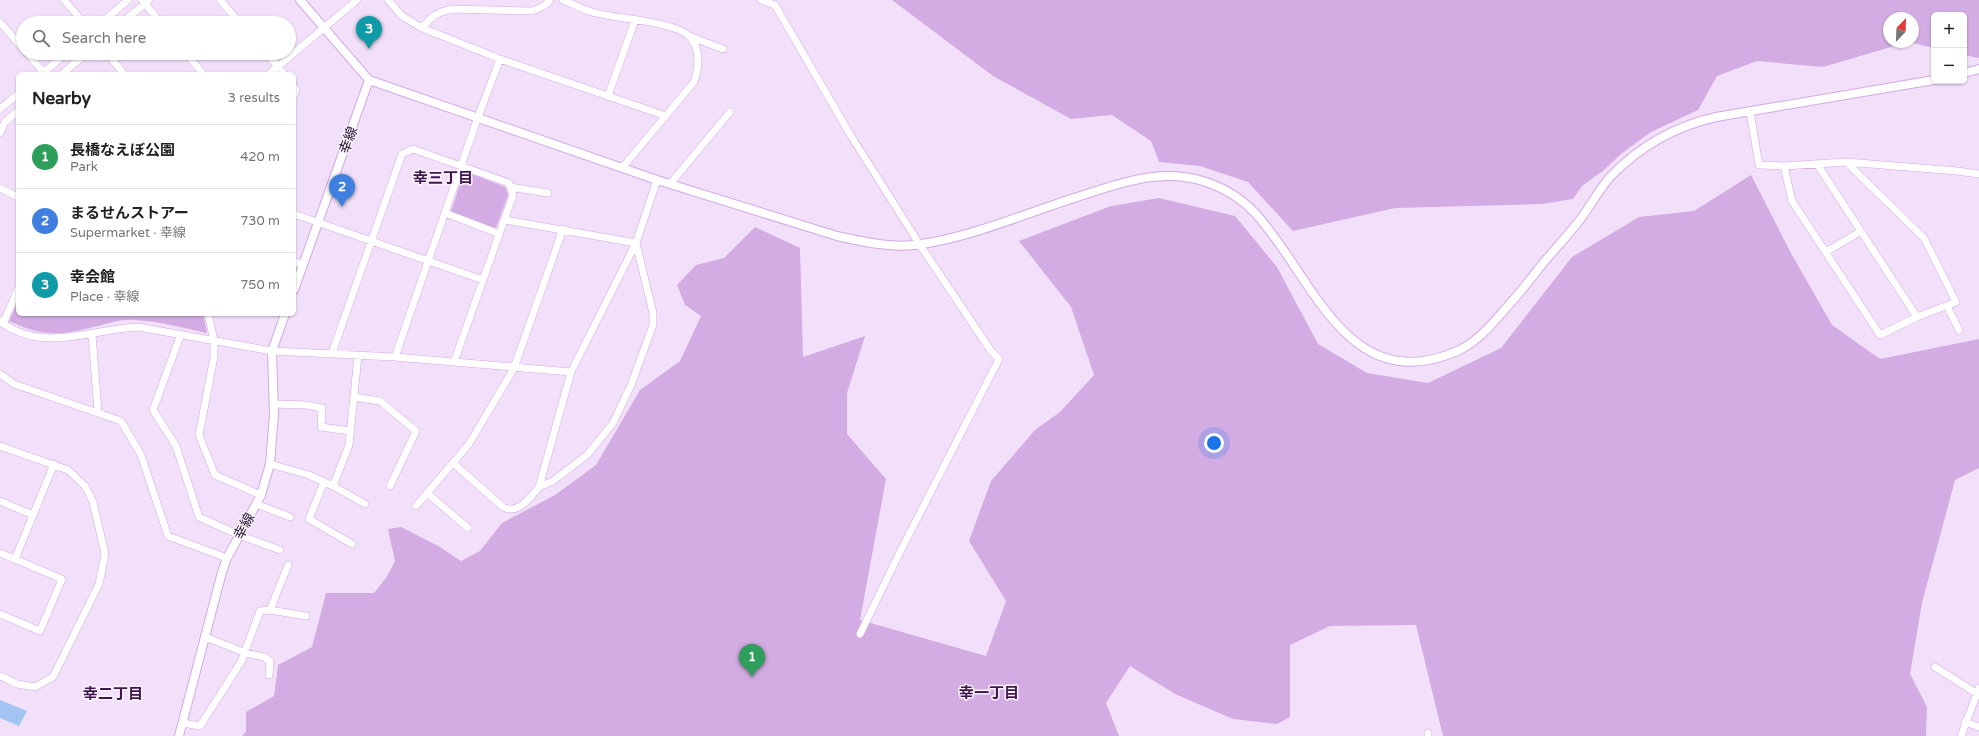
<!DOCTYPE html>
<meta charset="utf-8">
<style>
:root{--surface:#fff;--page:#f2f2f2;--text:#222;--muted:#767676;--line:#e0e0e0;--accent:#48821e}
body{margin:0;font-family:"Varela Round","Noto Sans JP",sans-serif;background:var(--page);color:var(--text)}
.controls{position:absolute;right:12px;top:12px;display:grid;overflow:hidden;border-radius:6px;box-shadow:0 1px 3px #0004}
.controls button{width:36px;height:36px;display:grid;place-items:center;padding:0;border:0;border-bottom:1px solid var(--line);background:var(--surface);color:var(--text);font:20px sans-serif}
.compass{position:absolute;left:1883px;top:12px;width:36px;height:36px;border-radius:50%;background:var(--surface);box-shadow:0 1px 3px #0004;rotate:23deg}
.you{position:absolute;left:1214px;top:443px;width:14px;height:14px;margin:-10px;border:3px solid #fff;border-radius:50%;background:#1a73e8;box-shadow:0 0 0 6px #1a73e833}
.badge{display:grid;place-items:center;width:26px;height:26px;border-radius:50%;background:var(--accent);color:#fff;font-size:13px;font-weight:700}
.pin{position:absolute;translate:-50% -33px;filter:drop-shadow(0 1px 2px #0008)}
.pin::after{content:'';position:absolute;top:21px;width:14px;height:12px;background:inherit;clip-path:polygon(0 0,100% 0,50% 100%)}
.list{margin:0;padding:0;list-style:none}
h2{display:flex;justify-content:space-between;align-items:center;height:52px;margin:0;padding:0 16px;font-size:17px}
h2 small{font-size:13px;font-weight:400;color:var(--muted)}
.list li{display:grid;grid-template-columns:26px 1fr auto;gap:12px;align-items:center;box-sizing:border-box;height:64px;padding:0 16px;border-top:1px solid var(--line)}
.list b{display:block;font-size:15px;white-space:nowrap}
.list p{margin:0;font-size:13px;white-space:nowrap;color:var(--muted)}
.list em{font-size:13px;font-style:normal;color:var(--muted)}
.icon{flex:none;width:22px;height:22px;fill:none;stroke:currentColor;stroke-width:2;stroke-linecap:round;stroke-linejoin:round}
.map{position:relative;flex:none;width:1979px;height:736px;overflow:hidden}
.search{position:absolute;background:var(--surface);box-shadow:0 1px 3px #0004;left:16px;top:16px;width:280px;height:44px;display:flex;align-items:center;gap:10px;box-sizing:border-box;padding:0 14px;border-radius:22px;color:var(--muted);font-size:15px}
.panel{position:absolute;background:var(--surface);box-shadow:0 1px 3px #0004;left:16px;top:72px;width:280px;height:244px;border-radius:6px}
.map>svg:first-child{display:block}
.green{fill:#d2ace3;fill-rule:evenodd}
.water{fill:#a1c4f2}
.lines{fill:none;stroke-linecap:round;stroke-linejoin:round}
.minor-casing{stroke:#d3a8e6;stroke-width:8}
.tertiary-casing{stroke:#d3a8e6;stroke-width:10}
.minor{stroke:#fff;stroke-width:7}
.tertiary{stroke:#fff;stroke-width:8}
.labels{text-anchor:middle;stroke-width:3;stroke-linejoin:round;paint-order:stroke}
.street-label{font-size:14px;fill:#28172f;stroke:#faf1fe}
.neighbourhood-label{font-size:15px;font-weight:bold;fill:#3e184c;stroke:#faf1fe}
</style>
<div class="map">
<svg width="1979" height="736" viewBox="0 0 1979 736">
<rect width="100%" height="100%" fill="#f2e0fa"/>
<!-- green -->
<path class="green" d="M892 0H1979V58L1964 55V15H1934V48L1908 42 1823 67 1757 61 1717 76 1698 110 1651 132 1621 154 1604 170 1582 186 1573 199 1542 204 1395 208 1293 231 1248 182 1200 166 1159 162 1151 141 1112 115 1071 119 993 76ZM1889 18H1913V42H1889Z
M467 172 505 187 508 195 496 228 493 229 454 214 451 211 463 175Z
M1751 175 1792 255 1832 325 1880 359 1979 339V468L1955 480 1922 603 1910 674 1927 707 1926 736H1443L1416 625 1330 626 1290 645V717L1277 724 1233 719 1175 694 1130 666 1106 703 1119 736H242L246 732V712L274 696 278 665 312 647 326 593H374L386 578 395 561 388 529 401 527 440 547 461 561 480 551 502 523 555 495 596 465 640 390 680 361 701 316 685 305 677 285 696 265 724 258 755 227 800 248 803 357 865 336 847 393V434L886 479 860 620 986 656 1006 601 969 541 991 481 1035 430 1060 412 1094 375 1071 307 1019 241 1111 206 1159 198 1235 216 1277 267 1318 344 1367 373 1428 383 1501 348 1572 257 1639 217 1694 211Z
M18 301V314H203L207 333C183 328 159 321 134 320 122 319 110 323 98 326 60 335 46 338 9 321Z"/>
<!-- water -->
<path class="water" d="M0 700 27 711 19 726 0 718Z"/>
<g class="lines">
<defs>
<path id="minor" d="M64 0 84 23
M142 0 161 23
M220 0 240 23
M388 0 402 16 422 28 500 59 666 116
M563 0C573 4 582 9 592 12 614 19 674 21 689 36 701 48 699 68 694 82L622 168
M761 0 775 5 851 136 920 245 991 351 999 359 902 548 860 634
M0 22 23 49
M101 23 128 0
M122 23 149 0
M422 28C431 17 437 12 452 9L532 11 544 6 550 0
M689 36 723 49
M27 53 45 74
M107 53 124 74
M186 53 203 74
M266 53 284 74
M42 74 66 53
M62 74 87 53
M269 74 357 0
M294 87 296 90 294 96
M608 96 635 20
M0 109 18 94
M1750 112 1759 165 1784 166 1846 162 1957 171 1979 174
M0 133 5 122 18 111
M1817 164 1917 317
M1784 166 1792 201 1880 335 1917 317 1956 302 1924 238 1846 162
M670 184 730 112
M510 187 548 193
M0 188 18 197
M445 213 500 234
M294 214 483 280
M505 220 636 243 653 313V325L631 385 613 423 587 455 553 481 539 487
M1826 252 1861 231
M294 262 303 264
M1947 306 1959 330
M208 314 214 340V357L199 435 215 475 261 495
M0 321C42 354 91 329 138 327L272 351 395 357 571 372
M3 324 18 289
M92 334 98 412
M181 334 153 410 176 446 199 517 239 535 280 550
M332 353 402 154 413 149 509 183 513 195 454 362
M395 357 478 117 500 59
M0 374 14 384 121 421 141 455 168 536 227 558
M354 397 380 401 416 431 390 486
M274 404 306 405 322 408 321 427 351 431
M0 446 68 470 85 486 93 502 105 554 99 584 53 677 35 687 17 684 0 676
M453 463 503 507C518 515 530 498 539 487L571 372 636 243 657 180
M270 464 309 475 333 486 349 445 358 356
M324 482 309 519 352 544
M333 486 365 504
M427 493 468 528
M0 501 33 515
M256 504 290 517
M416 506 469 444 514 368 563 229
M0 553 62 579 40 631 0 614
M15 559 54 464
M270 610 288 565
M205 637 246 653 264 657 270 661 269 675
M1935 667 1976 693
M1965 722 1979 727
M183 723 200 726 241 662 260 611 270 610 306 616
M1428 733V736
M1961 736 1979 688"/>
<path id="tertiary" d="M300 0 369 80 657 180 837 236C864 242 894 249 922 244 973 236 1022 215 1071 199 1115 185 1160 166 1206 182 1224 188 1242 199 1255 213 1312 274 1346 398 1455 352 1477 343 1491 325 1507 307 1520 293 1532 277 1544 262 1556 248 1568 235 1579 221 1590 207 1598 191 1610 177 1639 147 1676 126 1716 117L1934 80
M1964 73 1979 69
M294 290 369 80
M179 736 222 572 227 558 261 495 270 464 274 414 272 351 285 314"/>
</defs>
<!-- minor casing -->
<use href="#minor" class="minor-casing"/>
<!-- tertiary casing -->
<use href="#tertiary" class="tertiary-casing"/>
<!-- minor -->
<use href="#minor" class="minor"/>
<!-- tertiary -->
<use href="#tertiary" class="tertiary"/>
</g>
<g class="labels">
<!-- street labels -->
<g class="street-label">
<text transform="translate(348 140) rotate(-70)" y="5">幸線</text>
<text transform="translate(244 526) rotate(-61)" y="5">幸線</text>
</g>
<!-- neighbourhood labels -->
<g class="neighbourhood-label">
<text x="443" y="183">幸三丁目</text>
<text x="989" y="698">幸一丁目</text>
<text x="113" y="699">幸二丁目</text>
</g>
</g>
</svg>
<div class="controls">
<button>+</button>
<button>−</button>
</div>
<svg class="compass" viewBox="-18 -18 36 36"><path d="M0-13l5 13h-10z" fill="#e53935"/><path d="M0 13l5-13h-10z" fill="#767676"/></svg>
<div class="you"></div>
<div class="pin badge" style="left:752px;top:677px;background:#2e9e5b">1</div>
<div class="pin badge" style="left:342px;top:207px;background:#3f7fe0">2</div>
<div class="pin badge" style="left:369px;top:49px;background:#0f9aa8">3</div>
<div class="search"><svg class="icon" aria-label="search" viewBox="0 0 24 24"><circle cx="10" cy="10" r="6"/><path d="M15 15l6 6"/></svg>Search here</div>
<section class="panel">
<h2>Nearby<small>3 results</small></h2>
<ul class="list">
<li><span class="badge" style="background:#2e9e5b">1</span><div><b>長橋なえぼ公園</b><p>Park</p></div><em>420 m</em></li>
<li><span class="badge" style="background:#3f7fe0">2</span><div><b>まるせんストアー</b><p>Supermarket · 幸線</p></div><em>730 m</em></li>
<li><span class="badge" style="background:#0f9aa8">3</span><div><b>幸会館</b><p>Place · 幸線</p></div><em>750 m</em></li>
</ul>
</section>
</div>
